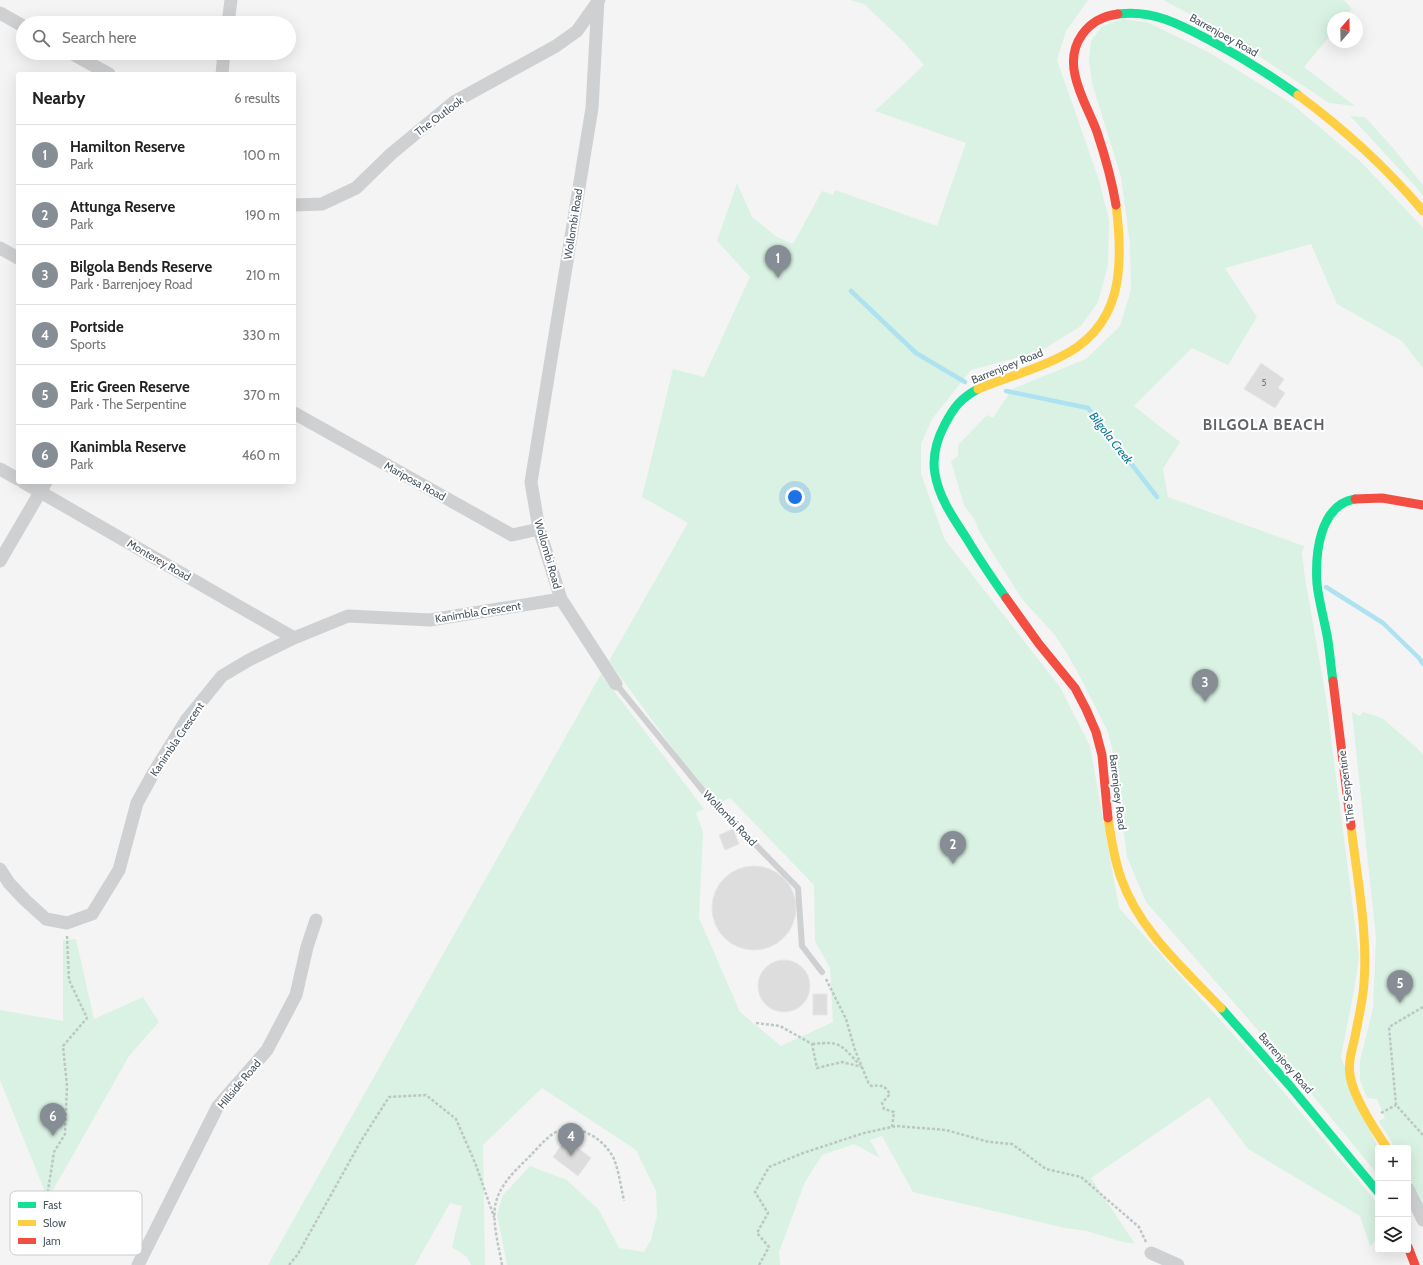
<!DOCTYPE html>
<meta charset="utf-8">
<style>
:root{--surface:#fff;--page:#f2f2f2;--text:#222;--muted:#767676;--line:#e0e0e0;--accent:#868d94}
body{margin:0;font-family:Cabin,sans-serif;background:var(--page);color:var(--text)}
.controls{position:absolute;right:12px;bottom:12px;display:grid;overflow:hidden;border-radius:4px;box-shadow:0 4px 16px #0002}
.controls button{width:36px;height:36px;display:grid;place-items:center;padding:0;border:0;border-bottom:1px solid var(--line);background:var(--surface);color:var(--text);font:20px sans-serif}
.compass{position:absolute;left:1327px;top:12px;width:36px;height:36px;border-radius:50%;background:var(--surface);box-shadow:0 4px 16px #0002;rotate:20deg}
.you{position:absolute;left:795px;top:497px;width:14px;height:14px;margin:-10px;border:3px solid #fff;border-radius:50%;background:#1a73e8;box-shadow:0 0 0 6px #1a73e833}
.badge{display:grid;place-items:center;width:26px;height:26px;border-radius:50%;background:var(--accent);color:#fff;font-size:13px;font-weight:700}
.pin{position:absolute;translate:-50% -33px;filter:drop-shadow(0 1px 2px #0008)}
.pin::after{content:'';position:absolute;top:21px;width:14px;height:12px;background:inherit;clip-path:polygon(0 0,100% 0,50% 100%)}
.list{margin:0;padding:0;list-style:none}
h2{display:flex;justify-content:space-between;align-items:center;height:52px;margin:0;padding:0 16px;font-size:17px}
h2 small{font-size:13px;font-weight:400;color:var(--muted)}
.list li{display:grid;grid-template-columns:26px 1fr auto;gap:12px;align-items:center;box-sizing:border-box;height:60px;padding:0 16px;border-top:1px solid var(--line)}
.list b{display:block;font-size:15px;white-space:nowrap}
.list p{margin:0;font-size:13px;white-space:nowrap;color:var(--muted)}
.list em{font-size:13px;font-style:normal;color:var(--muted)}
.icon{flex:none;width:22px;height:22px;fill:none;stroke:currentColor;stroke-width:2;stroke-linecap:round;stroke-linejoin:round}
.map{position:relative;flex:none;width:1423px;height:1265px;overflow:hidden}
.search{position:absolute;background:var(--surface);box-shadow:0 4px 16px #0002;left:16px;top:16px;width:280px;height:44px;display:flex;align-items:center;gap:10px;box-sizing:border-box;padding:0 14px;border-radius:22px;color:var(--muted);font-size:15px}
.panel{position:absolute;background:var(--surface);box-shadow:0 4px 16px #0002;left:16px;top:72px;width:280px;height:412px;border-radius:4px}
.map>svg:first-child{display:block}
.green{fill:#d9f2e3}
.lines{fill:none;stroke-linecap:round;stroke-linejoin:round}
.stream{stroke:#aee2f0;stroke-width:4.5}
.building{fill:#ddddde;stroke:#e5e6e7}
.path{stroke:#bcc7c4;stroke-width:2.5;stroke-dasharray:3 2;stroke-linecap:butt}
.lane{stroke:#ced0d2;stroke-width:6}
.street{stroke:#ced0d2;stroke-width:13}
.fast{stroke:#16e098;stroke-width:9}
.slow{stroke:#ffcf43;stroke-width:9}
.jam{stroke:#f24e42;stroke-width:9}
.labels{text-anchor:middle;stroke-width:4;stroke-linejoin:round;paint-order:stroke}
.number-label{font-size:9px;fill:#707881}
.street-label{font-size:11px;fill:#4a5661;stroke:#fff}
.water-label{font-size:12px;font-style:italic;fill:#0c7c9b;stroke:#fff}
.district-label{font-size:15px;font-weight:bold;letter-spacing:1px;fill:#5f6368;stroke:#fff}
.key{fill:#fff;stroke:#c9ccd0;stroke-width:1}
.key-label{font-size:11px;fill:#4a5661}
</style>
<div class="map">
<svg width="1423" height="1265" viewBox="0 0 1423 1265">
<rect width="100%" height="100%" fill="#f4f4f4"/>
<!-- green -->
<path class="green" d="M850 0H1088L1066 31 1057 60 1099 180 1109 220 1108 266 1098 302 1081 326 1039 352 971 370 932 419 921 444V474L945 540 1060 687 1090 746 1119 908 1259 1063 1364 1187 1378 1205V1239L1370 1246 1360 1216 1248 1149 1209 1097 1091 1178 1135 1244 1119 1241 1087 1231 1065 1228 913 1192 882 1136 870 1140 880 1158 854 1144 822 1155 805 1182 779 1252 780 1265H507L497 1214 503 1195 530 1166 567 1180 599 1210 619 1248 644 1252 651 1240 657 1216 656 1191 636 1150 542 1088 483 1145 485 1265H471L467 1257 452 1247 462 1206 450 1203 415 1265H268L601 674 704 809 696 813 703 832 699 918 740 1012 781 1046 833 1022 830 968 815 941 814 885 730 798 714 805 609 661 688 523 642 497 673 369 704 377 750 277 717 241 737 183 752 217 777 237 793 244 822 191 833 195 835 190 937 226 966 143 875 111 924 65 903 41 864 4Z
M1163 0H1344L1352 9 1345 18H1333V32L1304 67 1355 106 1329 103 1220 30Z
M1123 19 1147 22 1210 53 1292 104 1362 163 1423 228V368L1402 341 1337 304 1311 244 1225 268 1257 317 1228 365 1192 348 1134 406 1180 442 1163 469 1168 497 1304 546 1302 553 1305 578 1326 698 1359 956 1355 985 1341 1057 1378 1149V1175L1278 1053 1146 902 1127 857 1113 753 1108 732 1076 669 1066 652 1054 634 1022 599 979 531 976 522 964 505 951 461 958 456V445L987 415 993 418 1012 389 1086 359 1120 326 1131 290 1130 244 1121 177 1092 83 1089 61 1091 41 1102 26Z
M1350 116 1365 117 1393 148 1423 185V196L1416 187Z
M1352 712 1360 716 1363 712 1382 718 1417 748 1423 755V1209L1408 1173V1148H1395L1379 1121 1385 1118 1377 1099 1367 1098 1360 1080V1061L1373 1008 1376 938Z
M76 939 94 1019 143 997 159 1022 129 1056 52 1192 131 1237 129 1243 47 1197 0 1080V1010L63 1021V940Z"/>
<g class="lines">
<!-- stream -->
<path class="stream" d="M851 291 916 353 965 382
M1006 391 1088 408 1157 497
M1326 587 1383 623 1419 658 1423 664"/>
</g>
<!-- building -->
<path class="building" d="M1261 363 1284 379 1278 388 1285 393 1275 408 1244 389Z
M733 829 739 844 725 850 719 835Z
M712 908a42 42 0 1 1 84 0a42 42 0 1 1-84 0Z
M758 986a26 26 0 1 1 52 0a26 26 0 1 1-52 0Z
M813 994H827V1015H813Z
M566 1139 591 1158 578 1176 553 1157Z"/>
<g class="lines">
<!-- path -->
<path class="path" d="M67 936 69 980 87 1018 63 1046 67 1086 65 1134 54 1152 48 1191 134 1244
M826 979 846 1019 855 1050 868 1082 871 1086C882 1085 884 1085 890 1094L882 1103 884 1109 894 1112 892 1127
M1423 1007 1389 1027 1396 1105 1423 1135
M756 1023 780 1026 812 1044 817 1068 842 1062 862 1067
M812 1044C841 1041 840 1044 860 1065
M1381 1113 1396 1105
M289 1265 298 1254 361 1141 389 1097 426 1095 456 1119 476 1165 494 1217
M502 1265C499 1247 491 1219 496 1202 501 1183 516 1170 530 1156 537 1149 545 1139 554 1133 576 1121 604 1138 614 1159 619 1172 621 1187 624 1201
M759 1265 769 1247 757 1233 768 1213 755 1192 769 1167 803 1153 864 1133 896 1126 946 1130 989 1142 1012 1144 1046 1169 1081 1177 1139 1227 1146 1242"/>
<!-- lane -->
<path class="lane" d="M616 684 704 792 798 888 802 946 822 972"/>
<!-- street -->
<path class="street" d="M598 0 592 108 531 482 539 529 561 599 616 684
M0 13 23 26
M228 23 231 0
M71 53 109 74
M222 74 224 53
M294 205 322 204 356 188 391 154 454 102 556 46 577 31 599 0
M0 248 18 258
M294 413 512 535 539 529
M0 469 18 479
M23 482 294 638
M0 561 46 482
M0 869 9 883 25 900 46 919 67 923 92 914 119 870 137 803 154 772 187 719 222 676 249 660 294 638 348 616 430 620 561 599
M1408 1189 1423 1220
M1151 1253 1178 1265
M138 1265 218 1106 267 1050 296 995 307 947 316 920"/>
<!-- fast -->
<path class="fast" d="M1118 14C1154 9 1183 26 1213 42 1243 58 1270 75 1298 95
M978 389C961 398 954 407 945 424 937 439 932 457 935 474 939 498 954 519 967 539 979 559 992 578 1006 598
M1333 681C1331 668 1330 654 1328 641 1325 622 1319 603 1317 584 1315 555 1319 505 1355 499
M1221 1008 1290 1086 1378 1192"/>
<!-- slow -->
<path class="slow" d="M1298 95C1344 129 1386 167 1423 211
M978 389C1004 378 1032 371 1058 358 1123 328 1124 268 1116 205
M1108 818C1111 838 1114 859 1121 878 1139 930 1184 969 1221 1008
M1351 826C1357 878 1368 931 1364 983 1363 1001 1358 1019 1355 1037 1352 1050 1348 1062 1350 1075 1353 1097 1375 1130 1387 1148"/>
<!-- jam -->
<path class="jam" d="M1116 205C1112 181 1105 156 1097 132 1090 113 1079 95 1075 75 1068 44 1087 18 1118 14
M1355 499 1382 498 1423 505
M1006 598 1039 644 1075 688 1086 709 1096 732 1102 755 1108 818
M1333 681 1351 826
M1408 1247 1415 1265"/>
</g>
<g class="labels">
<!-- number labels -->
<g class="number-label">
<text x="1264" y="386">5</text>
</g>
<!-- street labels -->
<g class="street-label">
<text transform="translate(1224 35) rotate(29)" y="4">Barrenjoey Road</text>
<text transform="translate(439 116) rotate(-37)" y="4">The Outlook</text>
<text transform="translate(573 224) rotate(-81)" y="4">Wollombi Road</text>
<text transform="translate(1007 366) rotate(-22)" y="4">Barrenjoey Road</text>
<text transform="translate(415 481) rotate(29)" y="4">Mariposa Road</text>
<text transform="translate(548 554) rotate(74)" y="4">Wollombi Road</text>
<text transform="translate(159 560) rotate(30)" y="4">Monterey Road</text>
<text transform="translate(478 612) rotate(-9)" y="4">Kanimbla Crescent</text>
<text transform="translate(177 739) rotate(-56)" y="4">Kanimbla Crescent</text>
<text transform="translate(1346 786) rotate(-97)" y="4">The Serpentine</text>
<text transform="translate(1118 792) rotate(83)" y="4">Barrenjoey Road</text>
<text transform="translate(730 818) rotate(46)" y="4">Wollombi Road</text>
<text transform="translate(1286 1063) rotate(49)" y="4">Barrenjoey Road</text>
<text transform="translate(239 1084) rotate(-50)" y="4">Hillside Road</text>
</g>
<!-- water labels -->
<g class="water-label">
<text transform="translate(1111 438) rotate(52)" y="4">Bilgola Creek</text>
</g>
<!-- district labels -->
<g class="district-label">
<text x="1264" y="430">BILGOLA BEACH</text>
</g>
</g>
<!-- legend -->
<rect x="10" y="1191" width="132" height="64" rx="6" class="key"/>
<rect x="18" y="1202" width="18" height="6" fill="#16e098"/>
<rect x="18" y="1220" width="18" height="6" fill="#ffcf43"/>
<rect x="18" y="1238" width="18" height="6" fill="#f24e42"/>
<g class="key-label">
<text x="43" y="1209">Fast</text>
<text x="43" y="1227">Slow</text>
<text x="43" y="1245">Jam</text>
</g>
</svg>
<div class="controls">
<button>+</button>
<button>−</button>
<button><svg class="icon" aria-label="layers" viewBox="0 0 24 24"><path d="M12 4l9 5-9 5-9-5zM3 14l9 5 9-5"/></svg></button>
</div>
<svg class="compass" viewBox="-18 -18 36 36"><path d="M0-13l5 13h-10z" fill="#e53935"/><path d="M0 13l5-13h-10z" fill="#767676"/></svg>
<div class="you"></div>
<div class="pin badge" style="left:778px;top:278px">1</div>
<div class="pin badge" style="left:953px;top:864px">2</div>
<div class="pin badge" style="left:1205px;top:702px">3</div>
<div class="pin badge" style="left:571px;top:1156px">4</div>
<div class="pin badge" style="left:1400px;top:1003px">5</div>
<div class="pin badge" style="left:53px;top:1136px">6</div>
<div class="search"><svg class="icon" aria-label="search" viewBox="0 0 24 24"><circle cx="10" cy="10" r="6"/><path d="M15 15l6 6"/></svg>Search here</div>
<section class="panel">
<h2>Nearby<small>6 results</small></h2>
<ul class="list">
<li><span class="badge">1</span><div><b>Hamilton Reserve</b><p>Park</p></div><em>100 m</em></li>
<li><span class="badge">2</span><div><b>Attunga Reserve</b><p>Park</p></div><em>190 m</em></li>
<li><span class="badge">3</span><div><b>Bilgola Bends Reserve</b><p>Park · Barrenjoey Road</p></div><em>210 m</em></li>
<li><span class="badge">4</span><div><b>Portside</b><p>Sports</p></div><em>330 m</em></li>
<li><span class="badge">5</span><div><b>Eric Green Reserve</b><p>Park · The Serpentine</p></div><em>370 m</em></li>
<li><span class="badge">6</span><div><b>Kanimbla Reserve</b><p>Park</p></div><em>460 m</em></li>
</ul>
</section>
</div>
